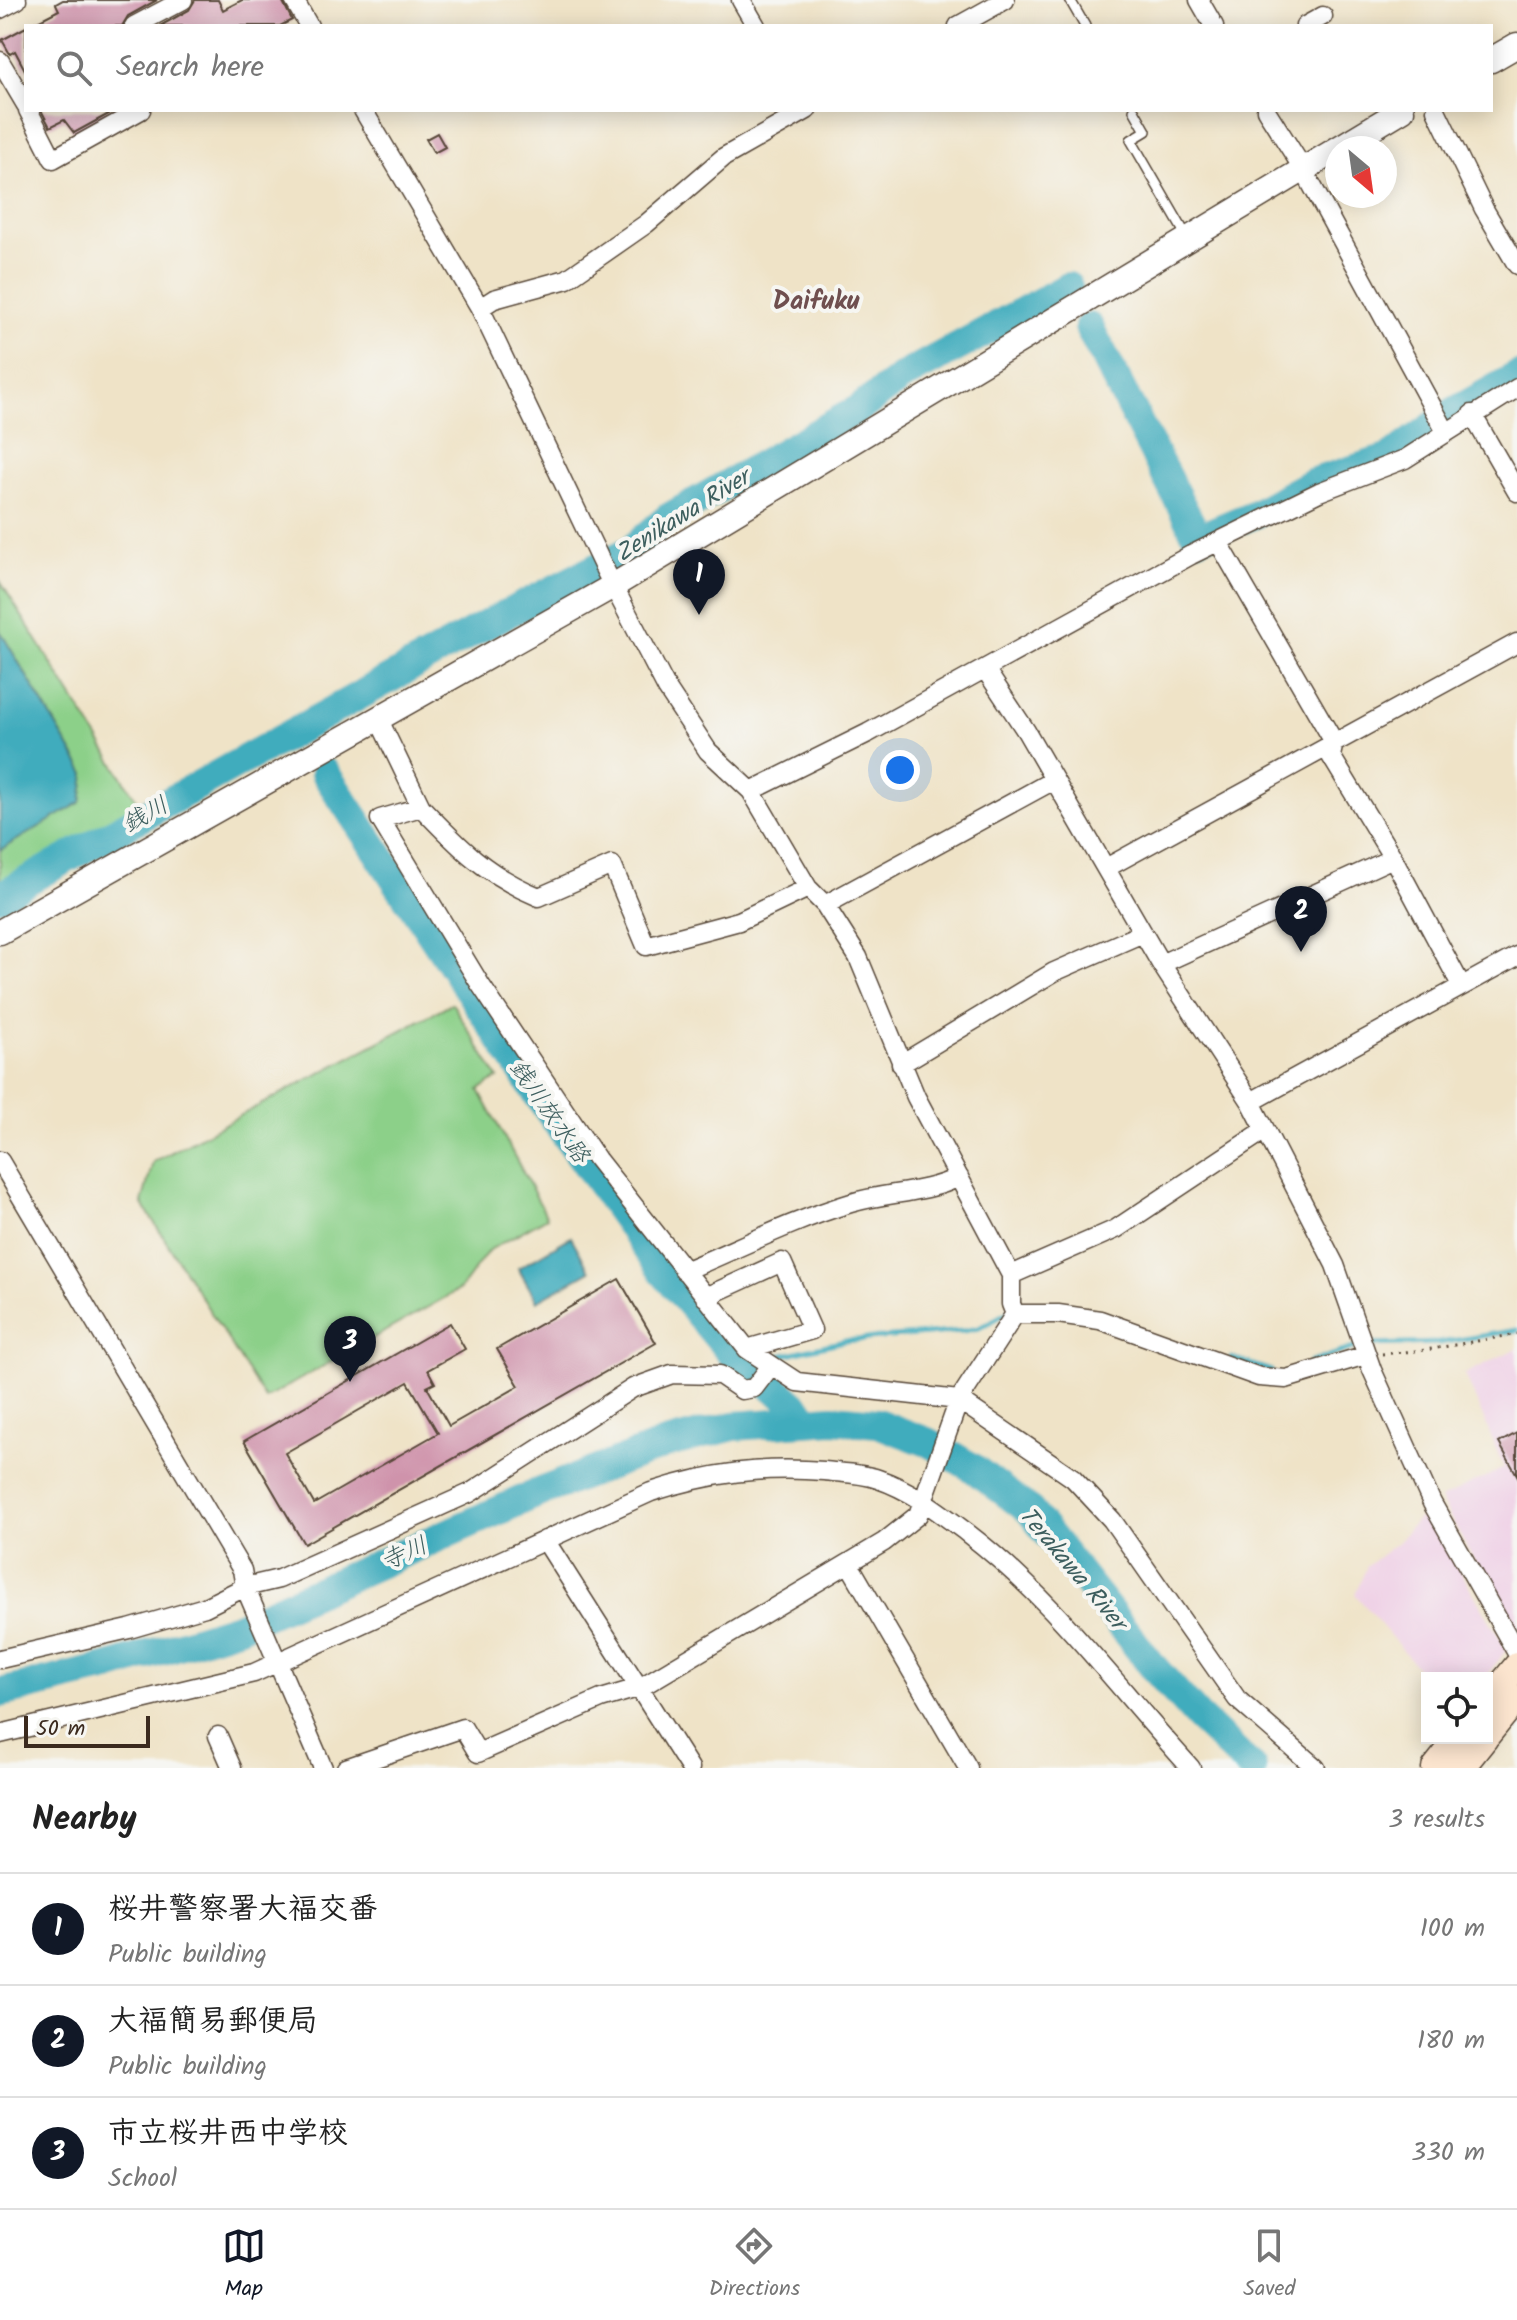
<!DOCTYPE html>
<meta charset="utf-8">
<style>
:root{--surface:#fff;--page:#f6f6f6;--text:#222;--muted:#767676;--line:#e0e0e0;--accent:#111827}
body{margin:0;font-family:Kalam,"Klee One",sans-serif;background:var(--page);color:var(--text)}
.controls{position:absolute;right:24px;bottom:24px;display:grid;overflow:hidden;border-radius:0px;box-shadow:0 4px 20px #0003}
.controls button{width:72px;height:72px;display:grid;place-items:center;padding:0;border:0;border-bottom:2px solid var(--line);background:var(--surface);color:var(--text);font:40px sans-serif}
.compass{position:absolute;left:1325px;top:136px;width:72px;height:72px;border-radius:50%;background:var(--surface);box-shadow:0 4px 20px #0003;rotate:151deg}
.scale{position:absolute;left:24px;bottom:20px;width:126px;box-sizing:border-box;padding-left:8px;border:4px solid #3b2a1e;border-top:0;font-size:22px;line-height:28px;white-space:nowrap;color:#3b2a1e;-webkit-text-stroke:6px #f6f6f2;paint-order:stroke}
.you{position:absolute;left:900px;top:770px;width:28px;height:28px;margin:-20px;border:6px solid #fff;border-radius:50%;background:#1a73e8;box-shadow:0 0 0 12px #1a73e833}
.badge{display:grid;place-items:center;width:52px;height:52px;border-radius:50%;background:var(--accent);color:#fff;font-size:26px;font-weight:700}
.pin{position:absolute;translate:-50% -66px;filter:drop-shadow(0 2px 4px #0008)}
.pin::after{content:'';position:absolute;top:42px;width:28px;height:24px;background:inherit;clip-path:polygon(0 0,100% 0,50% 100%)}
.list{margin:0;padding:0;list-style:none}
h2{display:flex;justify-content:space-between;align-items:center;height:104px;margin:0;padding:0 32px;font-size:34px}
h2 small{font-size:26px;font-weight:400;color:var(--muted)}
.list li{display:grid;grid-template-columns:52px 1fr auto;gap:24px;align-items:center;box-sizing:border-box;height:112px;padding:0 32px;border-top:2px solid var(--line)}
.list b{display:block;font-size:30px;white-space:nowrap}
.list p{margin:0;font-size:26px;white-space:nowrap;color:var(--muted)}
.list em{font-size:26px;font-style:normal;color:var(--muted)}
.icon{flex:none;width:44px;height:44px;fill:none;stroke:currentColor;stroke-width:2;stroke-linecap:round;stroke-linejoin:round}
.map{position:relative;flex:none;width:1517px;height:1768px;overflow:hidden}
.search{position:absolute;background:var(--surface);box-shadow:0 4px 20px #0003;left:24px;right:24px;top:24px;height:88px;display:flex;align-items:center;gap:20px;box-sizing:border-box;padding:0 28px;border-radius:0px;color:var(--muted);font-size:30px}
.sheet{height:440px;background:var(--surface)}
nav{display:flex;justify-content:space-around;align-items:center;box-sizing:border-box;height:112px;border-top:2px solid var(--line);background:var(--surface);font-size:22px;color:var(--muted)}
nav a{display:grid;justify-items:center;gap:4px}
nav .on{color:var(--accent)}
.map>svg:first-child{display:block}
.built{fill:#efd0e6}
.green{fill:#8cd089;stroke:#647d54;stroke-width:2}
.water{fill:#3facbd;stroke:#3d6b6e;stroke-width:2}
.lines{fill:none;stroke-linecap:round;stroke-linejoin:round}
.stream{stroke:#3facbd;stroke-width:5}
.river{stroke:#3facbd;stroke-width:30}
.building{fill:#cf93ab;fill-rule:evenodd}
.service-casing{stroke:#564637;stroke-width:12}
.minor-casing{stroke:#564637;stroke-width:21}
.tertiary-casing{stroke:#564637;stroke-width:27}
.secondary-casing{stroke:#564637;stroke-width:29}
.path{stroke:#564637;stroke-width:3;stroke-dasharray:2 6;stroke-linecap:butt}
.service{stroke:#fff;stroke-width:9}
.minor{stroke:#fff;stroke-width:18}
.tertiary{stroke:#fff;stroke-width:24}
.secondary{stroke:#fce5cf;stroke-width:26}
.labels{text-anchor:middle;stroke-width:8;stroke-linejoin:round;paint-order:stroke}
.water-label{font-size:24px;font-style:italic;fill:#3d5e5e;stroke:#f6f6f2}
.quarter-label{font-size:26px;font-weight:bold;fill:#6f4f4f;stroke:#f6f6f2}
</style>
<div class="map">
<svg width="1517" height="1768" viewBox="0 0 1517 1768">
<rect width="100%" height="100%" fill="#f6f6f2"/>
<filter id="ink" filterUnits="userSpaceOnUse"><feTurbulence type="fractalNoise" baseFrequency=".0125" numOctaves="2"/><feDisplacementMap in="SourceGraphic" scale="16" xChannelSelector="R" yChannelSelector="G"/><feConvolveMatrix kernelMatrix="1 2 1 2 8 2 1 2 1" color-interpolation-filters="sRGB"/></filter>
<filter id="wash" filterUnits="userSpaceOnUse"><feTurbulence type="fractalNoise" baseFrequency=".006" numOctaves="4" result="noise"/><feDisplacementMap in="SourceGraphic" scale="32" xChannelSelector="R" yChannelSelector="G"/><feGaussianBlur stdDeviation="1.8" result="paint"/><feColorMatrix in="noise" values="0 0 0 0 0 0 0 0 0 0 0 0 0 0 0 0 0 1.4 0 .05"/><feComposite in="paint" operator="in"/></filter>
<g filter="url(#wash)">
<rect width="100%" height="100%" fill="#efe3c7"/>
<!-- built -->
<path class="built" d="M1517 1348V1637L1440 1499 1504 1468 1465 1374Z
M1427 1515 1507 1650 1484 1678 1427 1679 1355 1594 1367 1566 1399 1541 1417 1519Z"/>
<!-- green -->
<path class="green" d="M0 581 139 804 0 887V850L81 802 85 774 0 631Z
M452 1003 498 1078 479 1090 547 1217 488 1251 460 1289 265 1399 142 1203 153 1162Z"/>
<!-- water -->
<path class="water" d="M0 631 85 774 81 802 0 850Z
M571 1237 590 1271 537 1301 518 1268Z"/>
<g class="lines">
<!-- stream -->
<path class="stream" d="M1368 1345 1439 1343 1517 1330
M771 1358 844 1341 963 1331 979 1328 1010 1311
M1231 1358 1271 1371
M1311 1362 1359 1346"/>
<!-- river -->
<path class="river" d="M1089 327 1198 538 1255 514 1311 483 1390 458 1452 413 1517 376
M325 773 544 1104 664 1273 735 1358 786 1397 809 1420
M0 896 493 621 631 550 668 518 859 409 902 377 1068 287
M0 1693 109 1667 237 1627 540 1492 665 1444 734 1426 833 1419 877 1423 930 1443 973 1468 1030 1511 1155 1669 1198 1717 1252 1768"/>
</g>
<g id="blocks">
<!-- building -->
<path class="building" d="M63 0H157L128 16 122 26H28L59 10 56 4Z
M195 0H218L223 10 242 0H282L292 20 280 26H160L189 10Z
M26 27V72L15 51 10 54 2 40Z
M41 110H116L74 133 64 120 50 127Z
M437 133 445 147 434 153 426 139Z
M619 1279 656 1343 304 1544 244 1441 450 1323 465 1349 428 1370 435 1383 427 1387 449 1426 519 1386 497 1349ZM408 1382 438 1433 314 1504 285 1453Z
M1517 1433V1475L1499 1443Z"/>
</g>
</g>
<g filter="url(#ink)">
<use href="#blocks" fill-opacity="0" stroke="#564637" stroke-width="2"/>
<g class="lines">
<defs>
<path id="service" d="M1070 0 1085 26
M1134 110 1146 131 1131 140 1187 237"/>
<path id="minor" d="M294 0 309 26
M741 0 756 26
M1199 0 1214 26
M0 9 17 0
M134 26 183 0
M958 26 1005 0
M1305 26 1323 16
M0 61 26 105
M28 110 53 159 141 110
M363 110 480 308 606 572 667 689 708 751 751 791 808 888 825 905 858 957 916 1097 1011 1275V1304L1015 1314
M1266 110 1302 167 1446 432
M1436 110 1484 209 1517 265
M480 308 494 299 567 279 646 224 724 157 807 110
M1472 414 1517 492
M1219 543 1334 742 1331 756 1393 858 1461 985
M985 669 1026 731 1161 964 1251 1102 1335 1265 1372 1370 1432 1503 1517 1653
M378 718 421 807 380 819 480 984 597 1159 747 1349 797 1382 959 1400 1073 1478 1112 1520 1237 1699 1316 1768
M751 791 868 733 1191 555 1319 492 1405 459 1517 388
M421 807C460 848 486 875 539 897L612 865 646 946 739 921 808 888
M1106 868 1517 643
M825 905 1054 780
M1161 964 1393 858
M901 1064 1054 972 1143 933
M1251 1102 1517 956
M0 1161 242 1570 245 1587 323 1768
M684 1271C739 1248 794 1220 851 1203 887 1192 925 1194 959 1177
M1011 1275 1116 1229 1265 1130
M705 1297 782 1262 812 1330 747 1349
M1015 1314H1058L1100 1320 1259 1377 1286 1379 1366 1355
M545 1540 690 1768
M849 1564 968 1768
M0 1659 129 1629 205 1607 245 1587 279 1579 470 1493 633 1388 672 1374 720 1375 742 1390 754 1388 770 1367
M0 1734 254 1673 651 1492C710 1473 762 1466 824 1471 842 1473 861 1473 878 1479 911 1490 938 1511 966 1532 1054 1599 1117 1687 1191 1768
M218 1736 232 1768
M346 1768 463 1728 478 1753 601 1699 641 1687 884 1542 918 1515 959 1400 1015 1314"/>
<path id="tertiary" d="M1491 60 1517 45
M0 932 613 586 1402 110"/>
<path id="secondary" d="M1487 1703 1517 1666
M1487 1735 1517 1698
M1435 1768 1459 1738
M1461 1768 1485 1738"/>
</defs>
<!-- service casing -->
<use href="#service" class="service-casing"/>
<!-- minor casing -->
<use href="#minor" class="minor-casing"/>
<!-- tertiary casing -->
<use href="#tertiary" class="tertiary-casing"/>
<!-- secondary casing -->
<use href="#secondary" class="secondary-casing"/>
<!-- path -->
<path class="path" d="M1382 1354 1426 1350 1517 1334"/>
<!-- service -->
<use href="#service" class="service"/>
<!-- minor -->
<use href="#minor" class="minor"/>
<!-- tertiary -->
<use href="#tertiary" class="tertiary"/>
<!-- secondary -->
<use href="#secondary" class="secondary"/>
</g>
</g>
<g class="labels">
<!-- water labels -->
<g class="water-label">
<text transform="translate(682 515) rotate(-32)" y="8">Zenikawa River</text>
<text transform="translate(145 814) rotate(-29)" y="8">銭川</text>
<text transform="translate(550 1111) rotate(55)" y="8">銭川放水路</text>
<text transform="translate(404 1553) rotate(-24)" y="8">寺川</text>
<text transform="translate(1073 1568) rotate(50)" y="8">Terakawa River</text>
</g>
<!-- quarter labels -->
<g class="quarter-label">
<text x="816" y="309">Daifuku</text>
</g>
</g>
</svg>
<div class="controls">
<button><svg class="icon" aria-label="locate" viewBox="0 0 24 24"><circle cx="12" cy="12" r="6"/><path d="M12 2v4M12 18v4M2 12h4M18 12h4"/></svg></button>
</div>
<svg class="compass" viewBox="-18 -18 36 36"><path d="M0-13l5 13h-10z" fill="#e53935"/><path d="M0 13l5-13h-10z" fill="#767676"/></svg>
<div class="scale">50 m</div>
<div class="you"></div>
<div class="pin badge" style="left:699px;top:615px">1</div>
<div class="pin badge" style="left:1301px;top:952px">2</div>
<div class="pin badge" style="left:350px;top:1382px">3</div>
<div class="search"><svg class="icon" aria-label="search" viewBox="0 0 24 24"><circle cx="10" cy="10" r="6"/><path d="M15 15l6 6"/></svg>Search here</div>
</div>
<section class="sheet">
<h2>Nearby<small>3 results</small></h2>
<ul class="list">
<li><span class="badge">1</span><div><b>桜井警察署大福交番</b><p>Public building</p></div><em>100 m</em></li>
<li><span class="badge">2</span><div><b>大福簡易郵便局</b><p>Public building</p></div><em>180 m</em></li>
<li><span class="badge">3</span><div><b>市立桜井西中学校</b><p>School</p></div><em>330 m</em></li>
</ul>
</section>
<nav>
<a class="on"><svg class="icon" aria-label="map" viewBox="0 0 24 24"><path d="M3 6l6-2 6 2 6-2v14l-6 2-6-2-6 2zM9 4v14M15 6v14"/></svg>Map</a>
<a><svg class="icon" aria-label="directions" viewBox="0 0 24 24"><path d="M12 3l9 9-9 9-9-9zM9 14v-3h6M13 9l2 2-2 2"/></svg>Directions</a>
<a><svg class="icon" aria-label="saved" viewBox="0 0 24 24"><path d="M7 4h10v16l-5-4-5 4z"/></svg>Saved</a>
</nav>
